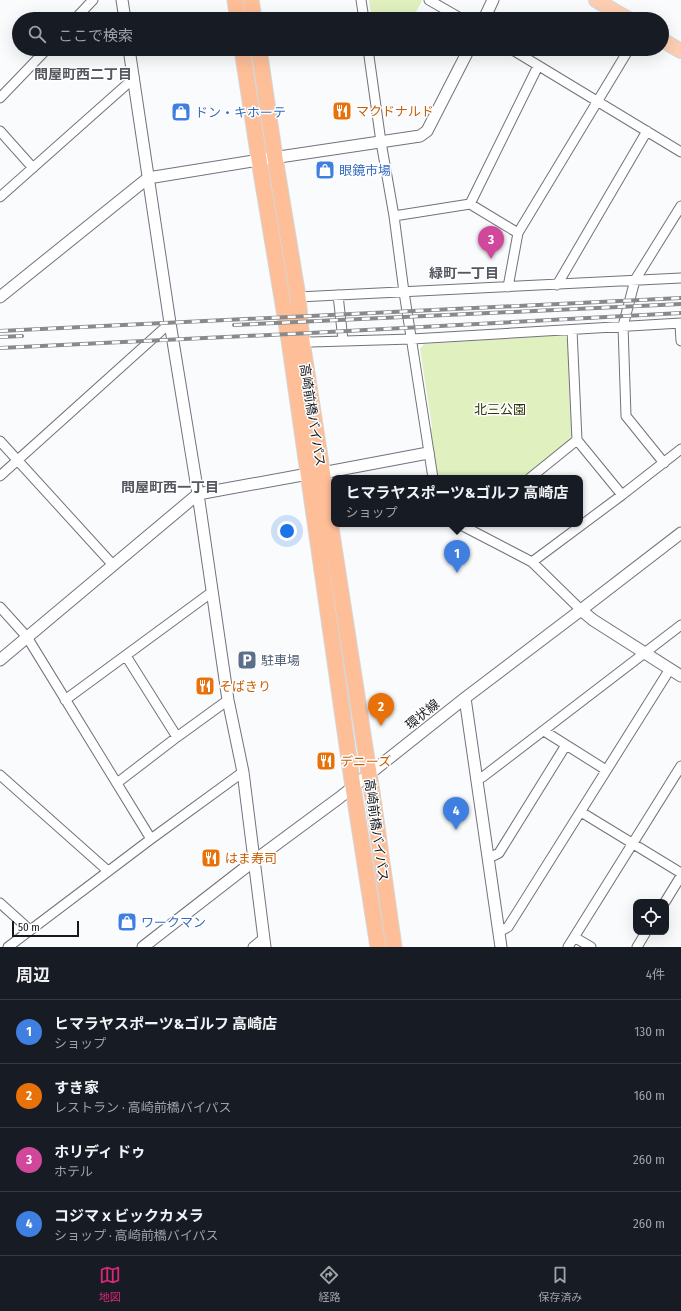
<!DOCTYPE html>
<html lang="ja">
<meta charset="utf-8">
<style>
:root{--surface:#171b24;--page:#20242c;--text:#f1f3f6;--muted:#9ea1a6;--line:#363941;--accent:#db2777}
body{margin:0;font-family:"Fira Sans Condensed","Noto Sans JP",sans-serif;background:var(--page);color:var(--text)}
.controls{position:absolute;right:12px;bottom:12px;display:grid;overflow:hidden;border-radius:8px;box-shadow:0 4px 16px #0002}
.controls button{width:36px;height:36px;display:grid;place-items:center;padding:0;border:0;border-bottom:1px solid var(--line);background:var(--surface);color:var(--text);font:20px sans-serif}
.scale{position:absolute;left:12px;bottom:10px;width:67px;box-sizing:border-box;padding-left:4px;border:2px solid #18191d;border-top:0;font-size:11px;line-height:14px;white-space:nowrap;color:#18191d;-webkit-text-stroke:3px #fff;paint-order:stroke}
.you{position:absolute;left:287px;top:531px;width:14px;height:14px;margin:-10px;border:3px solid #fff;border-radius:50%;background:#1a73e8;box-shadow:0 0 0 6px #1a73e833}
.badge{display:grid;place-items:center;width:26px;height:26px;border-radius:50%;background:var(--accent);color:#fff;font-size:13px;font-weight:700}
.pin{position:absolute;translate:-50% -33px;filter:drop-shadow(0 1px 2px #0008)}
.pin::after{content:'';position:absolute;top:21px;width:14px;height:12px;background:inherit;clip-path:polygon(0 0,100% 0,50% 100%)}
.popup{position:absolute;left:331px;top:475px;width:252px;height:52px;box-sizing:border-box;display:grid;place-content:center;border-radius:8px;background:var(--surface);filter:drop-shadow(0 1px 3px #0005);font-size:13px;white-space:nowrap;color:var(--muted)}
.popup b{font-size:15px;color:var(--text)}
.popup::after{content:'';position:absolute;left:50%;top:100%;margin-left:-8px;border:8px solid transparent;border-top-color:var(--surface)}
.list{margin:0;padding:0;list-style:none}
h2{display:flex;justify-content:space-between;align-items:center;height:52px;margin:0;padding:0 16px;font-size:17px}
h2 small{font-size:13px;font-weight:400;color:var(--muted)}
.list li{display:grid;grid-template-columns:26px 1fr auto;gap:12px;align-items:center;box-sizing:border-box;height:64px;padding:0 16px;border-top:1px solid var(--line)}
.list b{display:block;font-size:15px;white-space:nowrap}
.list p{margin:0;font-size:13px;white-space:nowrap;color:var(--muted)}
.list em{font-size:13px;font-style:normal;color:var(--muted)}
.icon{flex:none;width:22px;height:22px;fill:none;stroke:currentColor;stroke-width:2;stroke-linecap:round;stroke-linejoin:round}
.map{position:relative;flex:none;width:681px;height:947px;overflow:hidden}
.search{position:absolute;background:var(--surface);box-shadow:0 4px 16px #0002;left:12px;right:12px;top:12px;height:44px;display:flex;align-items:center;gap:10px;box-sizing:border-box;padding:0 14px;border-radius:22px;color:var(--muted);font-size:15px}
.sheet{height:308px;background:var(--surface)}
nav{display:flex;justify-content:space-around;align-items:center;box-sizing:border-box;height:56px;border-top:1px solid var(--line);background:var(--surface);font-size:11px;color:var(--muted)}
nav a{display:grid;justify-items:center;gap:2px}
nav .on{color:var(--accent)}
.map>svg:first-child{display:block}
.green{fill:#e0f0be}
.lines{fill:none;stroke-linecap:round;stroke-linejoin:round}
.minor-casing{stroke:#71737d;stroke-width:11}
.tertiary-casing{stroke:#71737d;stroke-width:13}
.primary-casing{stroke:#d5d6d6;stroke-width:16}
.trunk-casing{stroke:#d5d6d6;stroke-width:17}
.minor{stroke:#fff;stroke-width:9}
.tertiary{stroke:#fff;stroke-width:11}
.primary{stroke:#feceb2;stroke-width:14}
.trunk{stroke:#febe98;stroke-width:15}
.rail-casing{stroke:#88898c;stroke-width:4}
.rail{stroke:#fff;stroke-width:2.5;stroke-dasharray:8;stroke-linecap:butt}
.labels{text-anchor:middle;stroke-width:3;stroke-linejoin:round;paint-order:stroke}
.food-label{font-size:13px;fill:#c56008;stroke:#fff;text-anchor:start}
.shop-label{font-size:13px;fill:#366cbe;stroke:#fff;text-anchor:start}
.park-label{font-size:13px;fill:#2b350b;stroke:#fff}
.street-label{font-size:13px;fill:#18191d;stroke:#fff}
.service-label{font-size:13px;fill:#4e5e75;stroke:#fff;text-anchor:start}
.neighbourhood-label{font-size:14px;font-weight:bold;fill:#555761;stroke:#fff}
</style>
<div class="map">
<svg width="681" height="947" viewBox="0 0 681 947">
<rect width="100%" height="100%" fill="#fafbfd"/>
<!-- green -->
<path class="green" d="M369 0H421L422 1 412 19H372Z
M564 335 568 340 574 434 571 439 524 478H437L430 432 432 427 420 349 424 344Z"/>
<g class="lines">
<defs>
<path id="minor" d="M361 0 364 19
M429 0 462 19
M75 19 93 0
M368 49 381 142 394 216 404 292 433 478
M511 49 681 152
M0 98 47 49
M0 131 33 168
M0 197 134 78
M470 204 538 66
M394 216 470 204 518 233
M557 285 647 131
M508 287 518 233 629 49
M338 295 343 340
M298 297 681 278
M680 324 681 341
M572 330 577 440 622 495
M302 341 311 342 412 339 681 323
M0 441 113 565
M664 463 626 416 623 326 635 280 681 206
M0 476 170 323
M530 478 577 440
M459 524 532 562 581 610
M532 562 622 495 681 449
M0 607 27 637 151 839
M126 656 177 737
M65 700 212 592
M544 731 606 770
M0 775 108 871
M477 780 484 776 681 625
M117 783 177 737 228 700
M581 812 681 873
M489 858 499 853 566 745
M665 902 681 876
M0 903 30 930
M499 932 508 927 670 669
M574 937 591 947
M8 947 151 839 243 772
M253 947 264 938
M568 947 681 766
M637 947 646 932"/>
<path id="tertiary" d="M122 0 125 19
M484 19 493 0
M129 49 170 323 198 494 228 700 243 772 265 947
M0 297 148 178 259 160 420 136 427 131 469 49
M322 473 428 453
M581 610 593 620 681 676
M0 660 198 494 308 474
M465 698 501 947
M143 947 255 860 339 798 465 698 581 610 681 533"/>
<path id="primary" d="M596 0 628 19
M662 40 681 51"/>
<path id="trunk" d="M235 0 238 19
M251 0 254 19
M242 49 261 172 289 340 353 787 378 947
M259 49 275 158 298 297 302 341 373 799 394 947"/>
</defs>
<!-- minor casing -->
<use href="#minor" class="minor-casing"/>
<!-- tertiary casing -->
<use href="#tertiary" class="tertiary-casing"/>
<!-- primary casing -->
<use href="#primary" class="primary-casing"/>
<!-- trunk casing -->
<use href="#trunk" class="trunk-casing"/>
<!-- minor -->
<use href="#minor" class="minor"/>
<!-- tertiary -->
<use href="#tertiary" class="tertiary"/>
<!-- primary -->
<use href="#primary" class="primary"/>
<!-- trunk -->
<use href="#trunk" class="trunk"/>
<defs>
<path id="rail" d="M234 325 681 304
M0 331 681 298
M0 337 22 336
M0 348 310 333 681 313"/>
</defs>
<!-- rail casing -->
<use href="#rail" class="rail-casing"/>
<!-- rail -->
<use href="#rail" class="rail"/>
</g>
<!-- icons -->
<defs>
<symbol id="restaurant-square" viewBox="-11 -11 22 22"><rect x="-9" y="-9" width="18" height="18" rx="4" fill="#e8710a" stroke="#fff"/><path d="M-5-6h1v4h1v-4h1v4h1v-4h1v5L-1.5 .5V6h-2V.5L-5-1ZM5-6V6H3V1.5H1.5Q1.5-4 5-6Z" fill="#fff"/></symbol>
<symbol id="shop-square" viewBox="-11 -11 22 22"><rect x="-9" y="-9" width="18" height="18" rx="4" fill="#3f7fe0" stroke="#fff"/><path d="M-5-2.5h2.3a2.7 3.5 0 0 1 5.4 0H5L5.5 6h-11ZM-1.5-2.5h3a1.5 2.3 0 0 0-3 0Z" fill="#fff"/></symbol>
<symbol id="parking-square" viewBox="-11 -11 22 22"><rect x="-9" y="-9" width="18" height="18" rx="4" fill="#5c6f8a" stroke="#fff"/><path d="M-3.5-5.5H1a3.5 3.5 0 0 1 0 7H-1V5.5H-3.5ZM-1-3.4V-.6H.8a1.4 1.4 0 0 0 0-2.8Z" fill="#fff"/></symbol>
</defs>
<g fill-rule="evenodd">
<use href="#restaurant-square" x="331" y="100" width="22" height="22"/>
<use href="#shop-square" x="170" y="101" width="22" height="22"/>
<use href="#shop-square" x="314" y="159" width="22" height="22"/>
<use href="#parking-square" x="236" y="649" width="22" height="22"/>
<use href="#restaurant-square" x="194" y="675" width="22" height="22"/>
<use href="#restaurant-square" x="315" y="750" width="22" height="22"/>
<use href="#restaurant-square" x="200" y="847" width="22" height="22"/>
<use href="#shop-square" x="116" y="911" width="22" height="22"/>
</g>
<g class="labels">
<!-- food labels -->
<g class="food-label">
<text x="356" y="116">マクドナルド</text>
<text x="219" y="691">そばきり</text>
<text x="340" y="766">デニーズ</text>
<text x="225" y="863">はま寿司</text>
</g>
<!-- shop labels -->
<g class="shop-label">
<text x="195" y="117">ドン・キホーテ</text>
<text x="339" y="175">眼鏡市場</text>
<text x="141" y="927">ワークマン</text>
</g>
<!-- park labels -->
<g class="park-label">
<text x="500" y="414">北三公園</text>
</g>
<!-- street labels -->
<g class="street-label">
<text transform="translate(313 415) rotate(81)" y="5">高崎前橋バイパス</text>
<text transform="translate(422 714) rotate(-39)" y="5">環状線</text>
<text transform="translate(377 830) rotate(82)" y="5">高崎前橋バイパス</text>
</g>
<!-- service labels -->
<g class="service-label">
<text x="261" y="665">駐車場</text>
</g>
<!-- neighbourhood labels -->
<g class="neighbourhood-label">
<text x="83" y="79">問屋町西二丁目</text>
<text x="464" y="278">緑町一丁目</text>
<text x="170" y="492">問屋町西一丁目</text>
</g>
</g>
</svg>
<div class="controls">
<button><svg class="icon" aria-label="locate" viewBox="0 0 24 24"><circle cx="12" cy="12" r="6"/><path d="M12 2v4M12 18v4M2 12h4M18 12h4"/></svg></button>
</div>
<div class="scale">50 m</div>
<div class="you"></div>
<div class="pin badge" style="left:457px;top:573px;background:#3f7fe0">1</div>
<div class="popup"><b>ヒマラヤスポーツ&amp;ゴルフ 高崎店</b>ショップ</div>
<div class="pin badge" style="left:381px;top:726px;background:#e8710a">2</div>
<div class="pin badge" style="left:491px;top:259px;background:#d1479c">3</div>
<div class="pin badge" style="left:456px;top:830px;background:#3f7fe0">4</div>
<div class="search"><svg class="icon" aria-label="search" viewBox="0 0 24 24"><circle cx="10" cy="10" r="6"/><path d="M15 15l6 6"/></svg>ここで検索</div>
</div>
<section class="sheet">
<h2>周辺<small>4件</small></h2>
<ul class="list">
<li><span class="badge" style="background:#3f7fe0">1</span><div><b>ヒマラヤスポーツ&amp;ゴルフ 高崎店</b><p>ショップ</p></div><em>130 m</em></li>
<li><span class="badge" style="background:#e8710a">2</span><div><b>すき家</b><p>レストラン · 高崎前橋バイパス</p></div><em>160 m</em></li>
<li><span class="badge" style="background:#d1479c">3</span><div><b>ホリディ ドゥ</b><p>ホテル</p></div><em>260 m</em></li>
<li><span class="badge" style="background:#3f7fe0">4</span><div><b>コジマｘビックカメラ</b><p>ショップ · 高崎前橋バイパス</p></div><em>260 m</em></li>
</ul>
</section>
<nav>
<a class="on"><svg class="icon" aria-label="map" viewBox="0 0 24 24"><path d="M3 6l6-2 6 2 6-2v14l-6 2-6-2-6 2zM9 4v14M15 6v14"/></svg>地図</a>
<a><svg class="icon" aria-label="directions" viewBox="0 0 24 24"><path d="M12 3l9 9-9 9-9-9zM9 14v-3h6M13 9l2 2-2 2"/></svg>経路</a>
<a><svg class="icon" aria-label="saved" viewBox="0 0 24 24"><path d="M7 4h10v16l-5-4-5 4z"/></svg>保存済み</a>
</nav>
